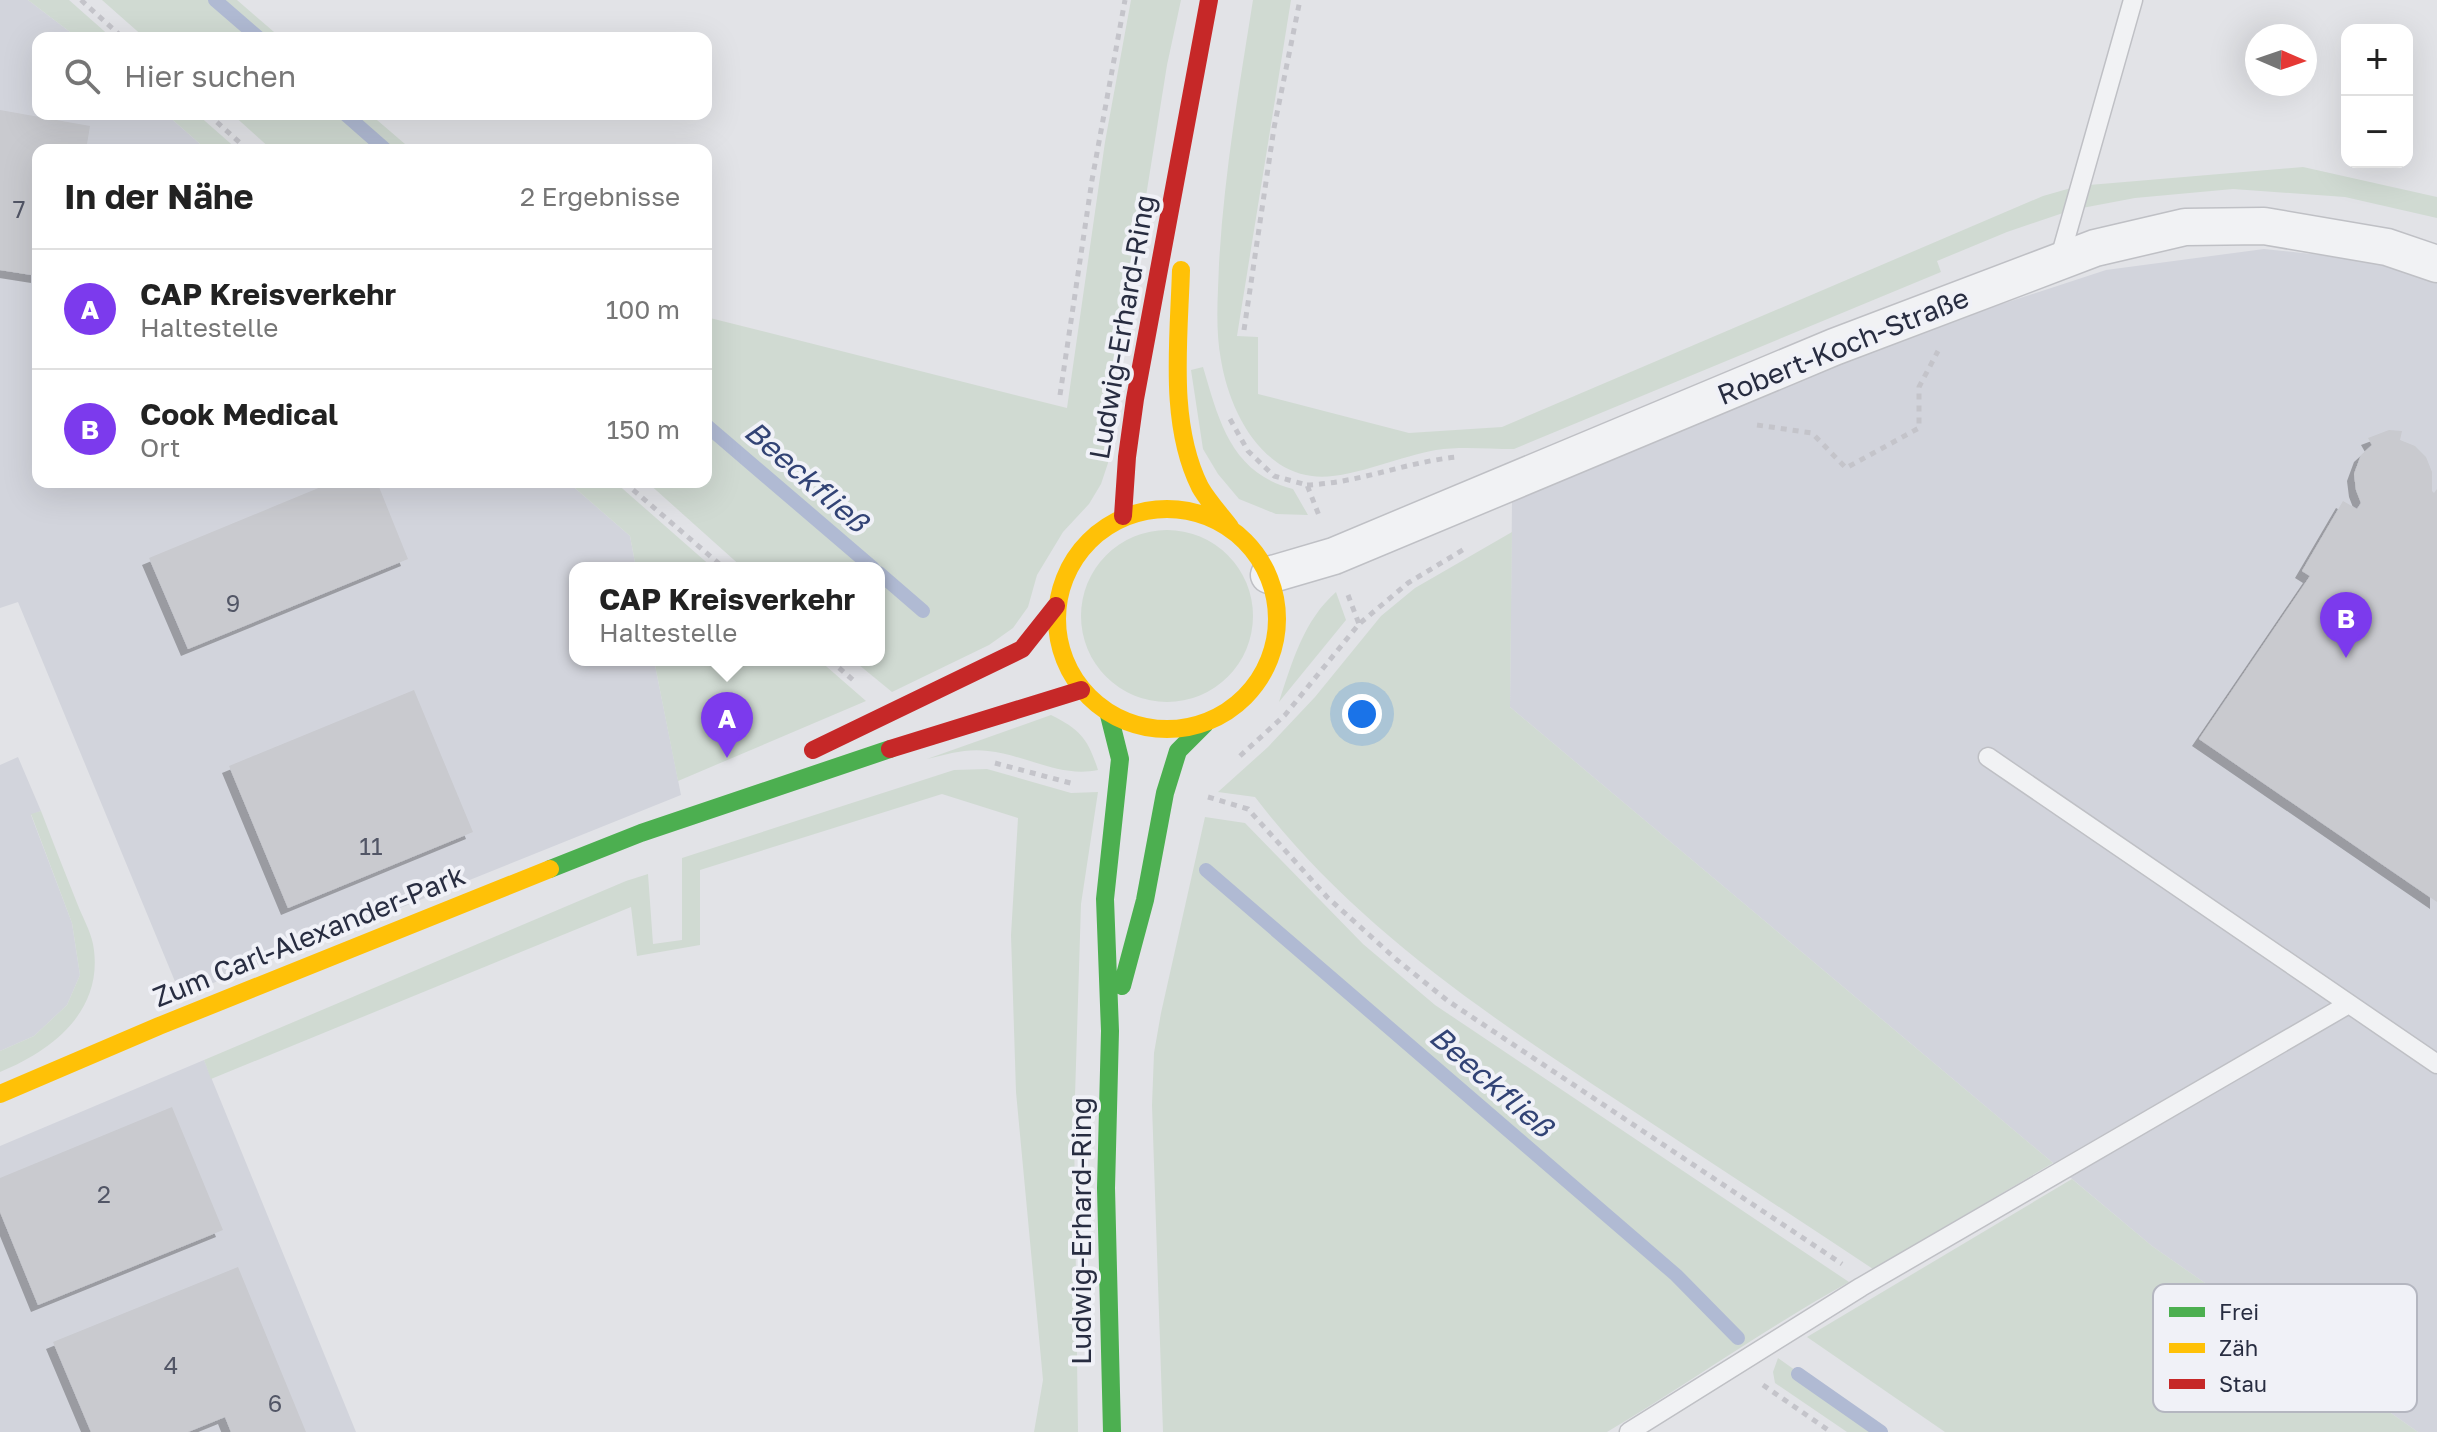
<!DOCTYPE html>
<html lang="de">
<meta charset="utf-8">
<style>
:root{--surface:#fff;--page:#f2f2f2;--text:#222;--muted:#767676;--line:#e0e0e0;--accent:#7c3aed}
body{margin:0;font-family:"Golos Text",sans-serif;background:var(--page);color:var(--text)}
.controls{position:absolute;right:24px;top:24px;display:grid;overflow:hidden;border-radius:16px;box-shadow:0 8px 32px #0002}
.controls button{width:72px;height:72px;display:grid;place-items:center;padding:0;border:0;border-bottom:2px solid var(--line);background:var(--surface);color:var(--text);font:40px sans-serif}
.compass{position:absolute;left:2245px;top:24px;width:72px;height:72px;border-radius:50%;background:var(--surface);box-shadow:0 8px 32px #0002;rotate:92deg}
.you{position:absolute;left:1362px;top:714px;width:28px;height:28px;margin:-20px;border:6px solid #fff;border-radius:50%;background:#1a73e8;box-shadow:0 0 0 12px #1a73e833}
.badge{display:grid;place-items:center;width:52px;height:52px;border-radius:50%;background:var(--accent);color:#fff;font-size:26px;font-weight:700}
.pin{position:absolute;translate:-50% -66px;filter:drop-shadow(0 2px 4px #0008)}
.pin::after{content:'';position:absolute;top:42px;width:28px;height:24px;background:inherit;clip-path:polygon(0 0,100% 0,50% 100%)}
.popup{position:absolute;left:569px;top:562px;width:316px;height:104px;box-sizing:border-box;display:grid;place-content:center;border-radius:16px;background:var(--surface);filter:drop-shadow(0 2px 6px #0005);font-size:26px;white-space:nowrap;color:var(--muted)}
.popup b{font-size:30px;color:var(--text)}
.popup::after{content:'';position:absolute;left:50%;top:100%;margin-left:-16px;border:16px solid transparent;border-top-color:var(--surface)}
.list{margin:0;padding:0;list-style:none}
h2{display:flex;justify-content:space-between;align-items:center;height:104px;margin:0;padding:0 32px;font-size:34px}
h2 small{font-size:26px;font-weight:400;color:var(--muted)}
.list li{display:grid;grid-template-columns:52px 1fr auto;gap:24px;align-items:center;box-sizing:border-box;height:120px;padding:0 32px;border-top:2px solid var(--line)}
.list b{display:block;font-size:30px;white-space:nowrap}
.list p{margin:0;font-size:26px;white-space:nowrap;color:var(--muted)}
.list em{font-size:26px;font-style:normal;color:var(--muted)}
.icon{flex:none;width:44px;height:44px;fill:none;stroke:currentColor;stroke-width:2;stroke-linecap:round;stroke-linejoin:round}
.map{position:relative;flex:none;width:2437px;height:1432px;overflow:hidden}
.search{position:absolute;background:var(--surface);box-shadow:0 8px 32px #0002;left:32px;top:32px;width:680px;height:88px;display:flex;align-items:center;gap:20px;box-sizing:border-box;padding:0 28px;border-radius:16px;color:var(--muted);font-size:30px}
.panel{position:absolute;background:var(--surface);box-shadow:0 8px 32px #0002;left:32px;top:144px;width:680px;height:344px;border-radius:16px}
.map>svg:first-child{display:block}
.built{fill:#d2d4dc}
.green{fill:#d0dad2}
.lines{fill:none;stroke-linecap:round;stroke-linejoin:round}
.stream{stroke:#b0bad3;stroke-width:14}
.building{fill:#c9cacf;filter:url(#shadow)}
.lane-casing{stroke:#bfc0c5;stroke-width:21}
.street-casing{stroke:#bfc0c5;stroke-width:39}
.path{stroke:#c4c4ca;stroke-width:5;stroke-dasharray:6 6;stroke-linecap:butt}
.lane{stroke:#f1f2f4;stroke-width:18}
.street{stroke:#f1f2f4;stroke-width:36}
.fast{stroke:#4caf50;stroke-width:18}
.slow{stroke:#ffc107;stroke-width:18}
.jam{stroke:#c62828;stroke-width:18}
.labels{text-anchor:middle;stroke-width:8;stroke-linejoin:round;paint-order:stroke}
.number-label{font-size:24px;fill:#525666}
.street-label{font-size:28px;fill:#282d41;stroke:#f0f1f7}
.water-label{font-size:30px;font-style:italic;fill:#324375;stroke:#f0f1f7}
.key{fill:#f0f1f7;stroke:#b4b6c0;stroke-width:2}
.key-label{font-size:22px;fill:#282d41}
</style>
<div class="map">
<svg width="2437" height="1432" viewBox="0 0 2437 1432">
<defs>
<filter id="shadow"><feDropShadow dx="-7" dy="7" stdDeviation="0" flood-color="#0004"/></filter>
</defs>
<rect width="100%" height="100%" fill="#e2e3e7"/>
<!-- built -->
<path class="built" d="M0 0H28L78 38H38V114H166L207 150H38V482H568L630 536 636 568H575V660H654L681 795 181 996 18 602 0 608Z
M2264 249 2369 260 2437 282V1432H2418L2152 1246 1510 707 1512 501 1907 335 2106 270Z
M18 757 41 811 31 815 72 923 80 975 67 1005 34 1036 0 1051V765Z
M204 1060 356 1432H0V1146Z"/>
<!-- green -->
<path class="green" d="M28 0H69L112 38H78Z
M102 0H237L281 38H145Z
M1131 0H1181L1167 65 1108 434V463L1101 484 1089 504 1063 532 1037 575 1028 607 1013 628 989 645 892 692 853 660H879V568H743L647 482H706V317L1067 408 1105 142Z
M1253 0H1291L1237 336 1258 337V394L1409 433 1502 427 2043 196 2071 188 2063 213 2007 232 1937 261 1941 272 1514 449C1488 449 1461 446 1436 450 1400 456 1346 481 1312 476 1258 469 1229 408 1221 360 1215 329 1218 295 1219 264 1224 175 1239 88 1253 0Z
M166 114H197L238 150H207Z
M232 114H370L412 150H272Z
M2303 167 2437 197V218L2345 197 2233 189 2135 198 2082 208 2089 185Z
M1203 367C1219 421 1231 473 1293 489L1308 515 1276 514 1239 499 1218 474 1203 449 1191 370Z
M568 482H615L713 568H636L630 536Z
M1081 616a86 86 0 1 1 172 0a86 86 0 1 1-172 0Z
M1512 532 1510 707 2053 1163 1873 1269C1787 1212 1701 1156 1615 1099 1484 1013 1351 923 1255 797L1218 792 1268 747 1315 697 1381 616 1415 588Z
M1336 592 1346 620 1279 702C1292 662 1304 620 1336 592Z
M654 660H819L866 701 678 781Z
M1051 715C1081 730 1088 739 1098 770 1060 778 1026 755 988 751 967 748 948 754 927 759Z
M987 769 1071 793 1098 792 1081 904 1074 1128 1078 1432H1034L1043 1380 1016 1092 1011 935 1018 818 942 794 700 870V945L637 956 631 907 211 1079 204 1060 626 881 648 874 653 944 682 940V858L954 770Z
M41 811C53 842 65 873 77 903 82 916 90 930 93 944 105 1009 54 1050 0 1072V1051L34 1036 67 1005 80 975 72 923 31 814Z
M1205 817 1245 823 1363 944 1435 1005 1849 1282C1766 1328 1689 1383 1607 1432H1163L1152 1105 1154 1053 1161 1013Z
M2072 1179 2152 1246 2418 1432H1945L1807 1337Z
M1778 1358 1882 1432H1847L1775 1383 1773 1372Z"/>
<g class="lines">
<!-- stream -->
<path class="stream" d="M215 0 259 38
M345 114 386 150
M706 425 873 568
M879 573 923 611
M1206 870 1676 1275 1738 1338
M1798 1374 1881 1432"/>
</g>
<!-- building -->
<path class="building" d="M0 110 90 126 86 150H38V276L0 270Z
M2389 430 2402 431 2400 440 2415 446 2426 457 2432 472V491L2434 493 2437 489V902L2199 739 2310 576 2302 571 2343 501 2357 509 2361 503 2356 490 2354 474 2361 455 2372 445 2368 438Z
M333 482H377L408 559 188 649 149 558Z
M414 690 473 832 288 908 229 766Z
M172 1107 223 1230 38 1305 0 1212V1178Z
M238 1267 306 1432H231L225 1417 188 1432H91L53 1342Z"/>
<g class="lines">
<defs>
<path id="lane" d="M2059 261 2133 0
M1988 757 2437 1064
M1629 1432 1861 1287 2347 1005"/>
<path id="street" d="M1269 575 1334 556 1834 347 2095 248 2185 227 2264 226 2387 247 2437 264"/>
</defs>
<!-- lane casing -->
<use href="#lane" class="lane-casing"/>
<!-- street casing -->
<use href="#street" class="street-casing"/>
<!-- path -->
<path class="path" d="M81 0 123 38
M208 114 248 150
M1244 330 1274 128 1300 0
M1060 395 1092 180 1125 0
M1230 419 1248 451 1274 476 1307 485 1320 518
M1757 425 1812 433 1846 468 1919 428V387L1938 351
M624 482 724 568
M1307 485C1359 483 1406 462 1457 457
M1348 595 1359 624
M830 660 853 680
M1240 756 1285 715 1359 624 1408 583 1466 548
M995 763 1074 784
M1208 797 1248 809 1327 897 1397 960 1448 1001 1842 1264
M1763 1385 1831 1432"/>
<!-- lane -->
<use href="#lane" class="lane"/>
<!-- street -->
<use href="#street" class="street"/>
<!-- fast -->
<path class="fast" d="M1109 715 1120 759 1105 899 1110 1031 1106 1188 1112 1432
M550 869 641 833 890 749
M1122 986 1145 900 1165 793 1178 751 1205 724"/>
<!-- slow -->
<path class="slow" d="M1181 270C1179 339 1168 423 1200 487 1208 501 1220 514 1230 527
M1057 619a110 110 0 1 1 220 0a110 110 0 1 1-220 0Z
M0 1094 159 1026 550 869"/>
<!-- jam -->
<path class="jam" d="M1123 516 1127 457 1135 399 1209 0
M890 749 1081 690
M813 750 1022 649 1056 606"/>
</g>
<g class="labels">
<!-- number labels -->
<g class="number-label">
<text x="19" y="218">7</text>
<text x="233" y="612">9</text>
<text x="371" y="855">11</text>
<text x="104" y="1203">2</text>
<text x="171" y="1374">4</text>
<text x="275" y="1412">6</text>
</g>
<!-- street labels -->
<g class="street-label">
<text transform="translate(1122 327) rotate(-80)" y="10">Ludwig-Erhard-Ring</text>
<text transform="translate(1843 346) rotate(-22)" y="10">Robert-Koch-Straße</text>
<text transform="translate(309 936) rotate(-22)" y="10">Zum Carl-Alexander-Park</text>
<text transform="translate(1081 1231) rotate(-90)" y="10">Ludwig-Erhard-Ring</text>
</g>
<!-- water labels -->
<g class="water-label">
<text transform="translate(806 477) rotate(41)" y="10">Beeckfließ</text>
<text transform="translate(1491 1082) rotate(41)" y="10">Beeckfließ</text>
</g>
</g>
<!-- legend -->
<rect x="2153" y="1284" width="264" height="128" rx="12" class="key"/>
<rect x="2169" y="1307" width="36" height="10" fill="#4caf50"/>
<rect x="2169" y="1343" width="36" height="10" fill="#ffc107"/>
<rect x="2169" y="1379" width="36" height="10" fill="#c62828"/>
<g class="key-label">
<text x="2219" y="1320">Frei</text>
<text x="2219" y="1356">Zäh</text>
<text x="2219" y="1392">Stau</text>
</g>
</svg>
<div class="controls">
<button>+</button>
<button>−</button>
</div>
<svg class="compass" viewBox="-18 -18 36 36"><path d="M0-13l5 13h-10z" fill="#e53935"/><path d="M0 13l5-13h-10z" fill="#767676"/></svg>
<div class="you"></div>
<div class="pin badge" style="left:727px;top:758px">A</div>
<div class="popup"><b>CAP Kreisverkehr</b>Haltestelle</div>
<div class="pin badge" style="left:2346px;top:658px">B</div>
<div class="search"><svg class="icon" aria-label="search" viewBox="0 0 24 24"><circle cx="10" cy="10" r="6"/><path d="M15 15l6 6"/></svg>Hier suchen</div>
<section class="panel">
<h2>In der Nähe<small>2 Ergebnisse</small></h2>
<ul class="list">
<li><span class="badge">A</span><div><b>CAP Kreisverkehr</b><p>Haltestelle</p></div><em>100 m</em></li>
<li><span class="badge">B</span><div><b>Cook Medical</b><p>Ort</p></div><em>150 m</em></li>
</ul>
</section>
</div>
